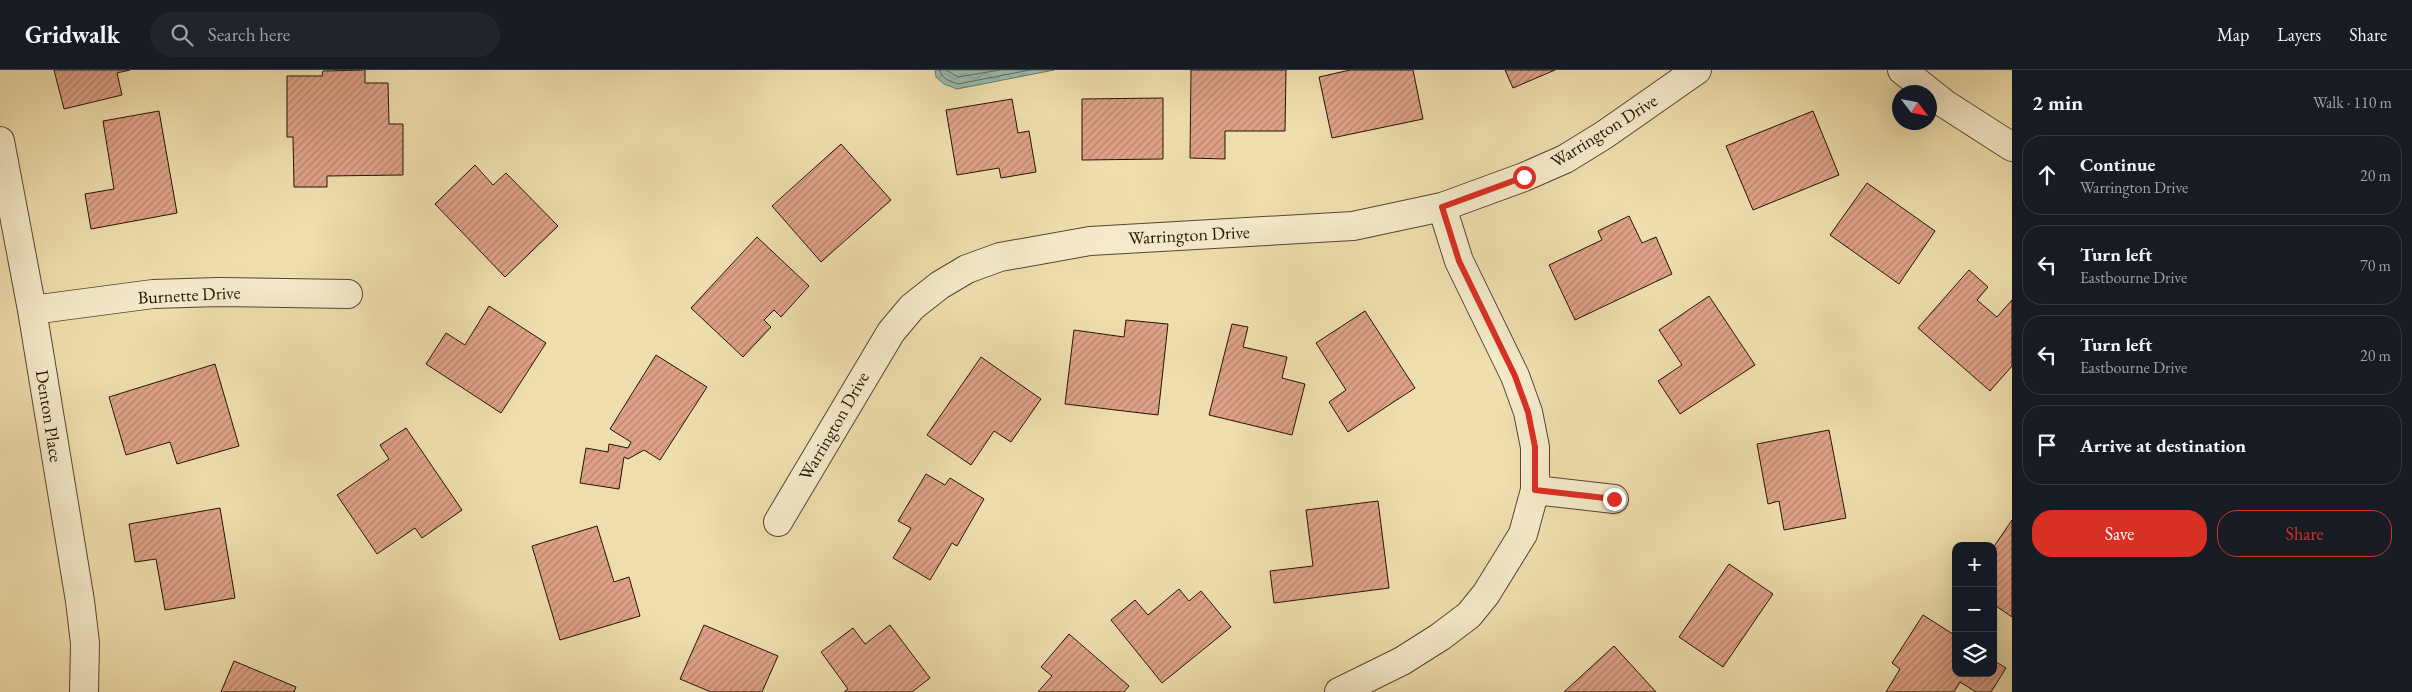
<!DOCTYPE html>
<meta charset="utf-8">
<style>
:root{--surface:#171b24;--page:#20242c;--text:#f1f3f6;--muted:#9ea1a6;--line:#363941;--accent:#d93025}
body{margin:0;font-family:"EB Garamond",serif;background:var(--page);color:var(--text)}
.controls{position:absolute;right:15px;bottom:15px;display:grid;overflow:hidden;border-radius:10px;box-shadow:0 5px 20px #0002}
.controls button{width:45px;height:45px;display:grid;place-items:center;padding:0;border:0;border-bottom:1px solid var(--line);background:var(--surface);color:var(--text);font:25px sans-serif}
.compass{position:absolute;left:1892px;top:15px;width:45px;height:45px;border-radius:50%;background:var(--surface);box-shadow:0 5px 20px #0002;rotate:122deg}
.stop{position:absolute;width:15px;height:15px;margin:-11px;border:4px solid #d93025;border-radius:50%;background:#fff}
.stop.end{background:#d93025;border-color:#fff;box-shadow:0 1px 5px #0008}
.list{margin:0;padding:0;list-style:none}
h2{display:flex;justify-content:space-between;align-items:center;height:65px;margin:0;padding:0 20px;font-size:21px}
h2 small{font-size:16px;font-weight:400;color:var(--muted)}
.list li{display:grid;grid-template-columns:32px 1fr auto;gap:15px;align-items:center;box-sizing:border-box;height:80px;margin:0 10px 10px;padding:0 10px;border:1px solid var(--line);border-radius:20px}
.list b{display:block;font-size:19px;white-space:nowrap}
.list p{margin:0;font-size:16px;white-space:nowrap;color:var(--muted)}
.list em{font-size:16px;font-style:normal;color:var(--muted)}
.actions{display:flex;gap:10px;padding:15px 20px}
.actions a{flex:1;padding:11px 0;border:1px solid var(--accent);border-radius:20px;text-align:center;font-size:18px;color:var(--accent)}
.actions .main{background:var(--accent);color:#fff}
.icon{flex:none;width:28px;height:28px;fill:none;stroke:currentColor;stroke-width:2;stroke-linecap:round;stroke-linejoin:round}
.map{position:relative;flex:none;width:2012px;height:622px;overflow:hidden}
header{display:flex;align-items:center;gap:30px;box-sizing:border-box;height:70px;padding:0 25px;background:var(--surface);border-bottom:1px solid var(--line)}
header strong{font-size:24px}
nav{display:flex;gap:28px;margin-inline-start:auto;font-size:18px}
.search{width:350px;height:45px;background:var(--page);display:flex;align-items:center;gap:12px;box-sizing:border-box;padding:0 18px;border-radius:28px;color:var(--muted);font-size:19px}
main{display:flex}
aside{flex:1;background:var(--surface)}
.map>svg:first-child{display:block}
.water{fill:url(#water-waves);stroke:#6b786a}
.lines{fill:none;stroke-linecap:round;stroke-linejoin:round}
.shore{stroke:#606859;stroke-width:1}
.building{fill:url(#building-hatch);stroke:#251403}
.minor-casing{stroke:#57462e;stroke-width:30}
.minor{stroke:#f4eaca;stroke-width:28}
.route{stroke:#d93025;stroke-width:6}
.labels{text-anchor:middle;stroke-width:4;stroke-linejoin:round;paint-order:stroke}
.street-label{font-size:18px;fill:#251403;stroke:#f4eaca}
</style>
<header>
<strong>Gridwalk</strong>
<div class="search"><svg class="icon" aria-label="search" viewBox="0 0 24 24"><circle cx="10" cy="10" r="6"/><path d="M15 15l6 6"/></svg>Search here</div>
<nav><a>Map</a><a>Layers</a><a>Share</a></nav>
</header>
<main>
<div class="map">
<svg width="2012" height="622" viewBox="0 0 2012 622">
<defs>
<pattern id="water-waves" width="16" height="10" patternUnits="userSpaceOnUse" patternTransform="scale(1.25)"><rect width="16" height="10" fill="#9abbaf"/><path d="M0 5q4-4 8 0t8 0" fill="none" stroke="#85a095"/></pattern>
<pattern id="building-hatch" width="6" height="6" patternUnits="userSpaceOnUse" patternTransform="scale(1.25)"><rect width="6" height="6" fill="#dfa288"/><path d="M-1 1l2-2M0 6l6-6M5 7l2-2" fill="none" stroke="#b5836d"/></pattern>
</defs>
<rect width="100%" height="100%" fill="#eedead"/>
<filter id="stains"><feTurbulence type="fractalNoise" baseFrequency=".004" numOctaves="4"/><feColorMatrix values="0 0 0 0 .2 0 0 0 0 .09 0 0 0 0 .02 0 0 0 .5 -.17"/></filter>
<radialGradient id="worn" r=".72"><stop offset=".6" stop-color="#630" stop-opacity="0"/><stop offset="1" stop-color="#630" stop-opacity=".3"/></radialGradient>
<!-- water -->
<path class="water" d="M935 0H1054L957 19 944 14 936 7Z"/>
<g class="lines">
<!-- shore -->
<path class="shore" d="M940 0C941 9 950 11 958 14L1030 0
M946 0 958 7 1000 0"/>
</g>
<!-- building -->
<path class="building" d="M54 0H130L117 3 122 25 64 39Z
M365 0V13H388L389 54H403V105L327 106V117H294L293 67H287V6H322L323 1Z
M1191 0H1286L1285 61H1225V89L1190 88Z
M1350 0H1413L1423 49 1332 68 1319 7Z
M1505 0H1555L1513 18Z
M1163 28V89L1082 90V29Z
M1012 29 1018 63 1029 61 1036 102 1001 108 999 98 957 105 946 40Z
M159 41 177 143 91 159 85 124 114 119 103 51Z
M1813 41 1839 105 1753 140 1726 76Z
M841 74 891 130 821 192 772 136Z
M475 95 493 115 506 103 558 156 505 207 435 134Z
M1867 113 1935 161 1899 214 1830 165Z
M1629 146 1642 173 1656 167 1672 204 1575 250 1549 195 1602 170 1598 161Z
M757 167 809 216 781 247 774 240 764 250 771 257 743 287 691 238Z
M1969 200 1988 217 1977 230 1997 247 2012 230V296L1990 321 1918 258Z
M1709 226 1755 295 1680 344 1658 311 1682 295 1659 260Z
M489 236 546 273 501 343 426 294 446 263 465 275Z
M1365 241 1415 318 1348 362 1329 332 1346 320 1316 273Z
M1126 250 1168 254 1158 345 1065 334 1074 260 1124 267Z
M1232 254 1248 257 1243 277 1287 287 1282 308 1305 314 1292 365 1209 345Z
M656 285 707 317 660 390 644 380 628 389 624 387 619 419 580 413 586 378 608 382 609 374 628 378 631 372 610 359Z
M981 287 1041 329 1011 372 994 361 971 395 927 365Z
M215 294 239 376 177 394 170 372 126 385 109 327Z
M406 358 462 440 422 468 415 458 377 484 337 425 389 389 380 375Z
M1829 360 1846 448 1784 460 1779 431 1768 434 1757 374Z
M926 404 945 415 950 408 984 429 957 476 952 473 930 510 893 488 911 458 898 451Z
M1378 431 1389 518 1274 533 1270 501 1313 496 1306 440Z
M220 438 235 528 165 540 156 489 135 492 129 454Z
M2012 450V547L1993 534V478Z
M597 456 614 512 629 507 640 546 560 570 532 476Z
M1729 494 1773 524 1723 597 1679 567Z
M1179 519 1189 531 1201 521 1231 557 1162 613 1111 550 1135 530 1148 545Z
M1923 545 1956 566V603H1993V590L2006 598 1991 622H1976L1960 612 1954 622H1886L1900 599 1892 593Z
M704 555 778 586 762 622H711L680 609Z
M890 555 930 608 912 622H844L848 619 821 582 853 558 865 574Z
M1069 564 1129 616 1124 622H1038L1052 606 1041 597Z
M1614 576 1656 622H1564Z
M234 591 296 617 294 622H221Z"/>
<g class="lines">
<defs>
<path id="minor" d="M1902 0 1945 34 2012 77
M0 71 32 240 80 531 85 573 84 622
M32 240 153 224 219 222 348 224
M1535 420 1614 429
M778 452 891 262 912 237 940 215 967 199 1000 187 1090 171 1353 156 1442 137 1524 107 1565 89 1604 65 1697 0
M1339 622 1402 591 1440 567 1469 545 1486 524 1523 464 1535 420V377L1528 342 1515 306 1459 191 1442 137"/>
</defs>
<!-- minor casing -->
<use href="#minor" class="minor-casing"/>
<!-- minor -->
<use href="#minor" class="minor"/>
</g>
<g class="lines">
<!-- route -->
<path class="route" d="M1524 107 1442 137 1459 191 1515 306 1528 342 1535 377V420L1614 429"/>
</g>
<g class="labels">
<!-- street labels -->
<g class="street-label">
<text transform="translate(1604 61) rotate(-32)" y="6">Warrington Drive</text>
<text transform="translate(1189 165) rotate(-3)" y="6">Warrington Drive</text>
<text transform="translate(189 225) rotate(-3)" y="6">Burnette Drive</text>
<text transform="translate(49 346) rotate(81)" y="6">Denton Place</text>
<text transform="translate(834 356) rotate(-60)" y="6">Warrington Drive</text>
</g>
</g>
<rect width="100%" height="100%" filter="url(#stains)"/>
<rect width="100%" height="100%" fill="url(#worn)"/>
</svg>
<div class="controls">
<button>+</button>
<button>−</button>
<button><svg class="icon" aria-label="layers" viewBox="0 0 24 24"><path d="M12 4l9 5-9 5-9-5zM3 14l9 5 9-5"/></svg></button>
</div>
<svg class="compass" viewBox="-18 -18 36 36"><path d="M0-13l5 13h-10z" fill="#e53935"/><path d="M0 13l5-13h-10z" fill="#9ea1a6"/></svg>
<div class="stop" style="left:1524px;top:107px"></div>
<div class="stop end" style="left:1614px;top:429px"></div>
</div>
<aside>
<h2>2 min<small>Walk · 110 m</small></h2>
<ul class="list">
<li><svg class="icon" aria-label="ahead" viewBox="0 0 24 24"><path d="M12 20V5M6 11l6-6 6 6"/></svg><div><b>Continue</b><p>Warrington Drive</p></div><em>20 m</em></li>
<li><svg class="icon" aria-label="left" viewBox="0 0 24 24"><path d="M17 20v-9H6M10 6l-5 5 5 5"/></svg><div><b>Turn left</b><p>Eastbourne Drive</p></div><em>70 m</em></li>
<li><svg class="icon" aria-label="left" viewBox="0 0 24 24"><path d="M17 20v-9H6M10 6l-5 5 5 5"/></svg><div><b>Turn left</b><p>Eastbourne Drive</p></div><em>20 m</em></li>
<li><svg class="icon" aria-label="arrive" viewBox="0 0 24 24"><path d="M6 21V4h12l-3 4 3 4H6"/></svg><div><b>Arrive at destination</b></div></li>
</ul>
<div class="actions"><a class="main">Save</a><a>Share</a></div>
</aside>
</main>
